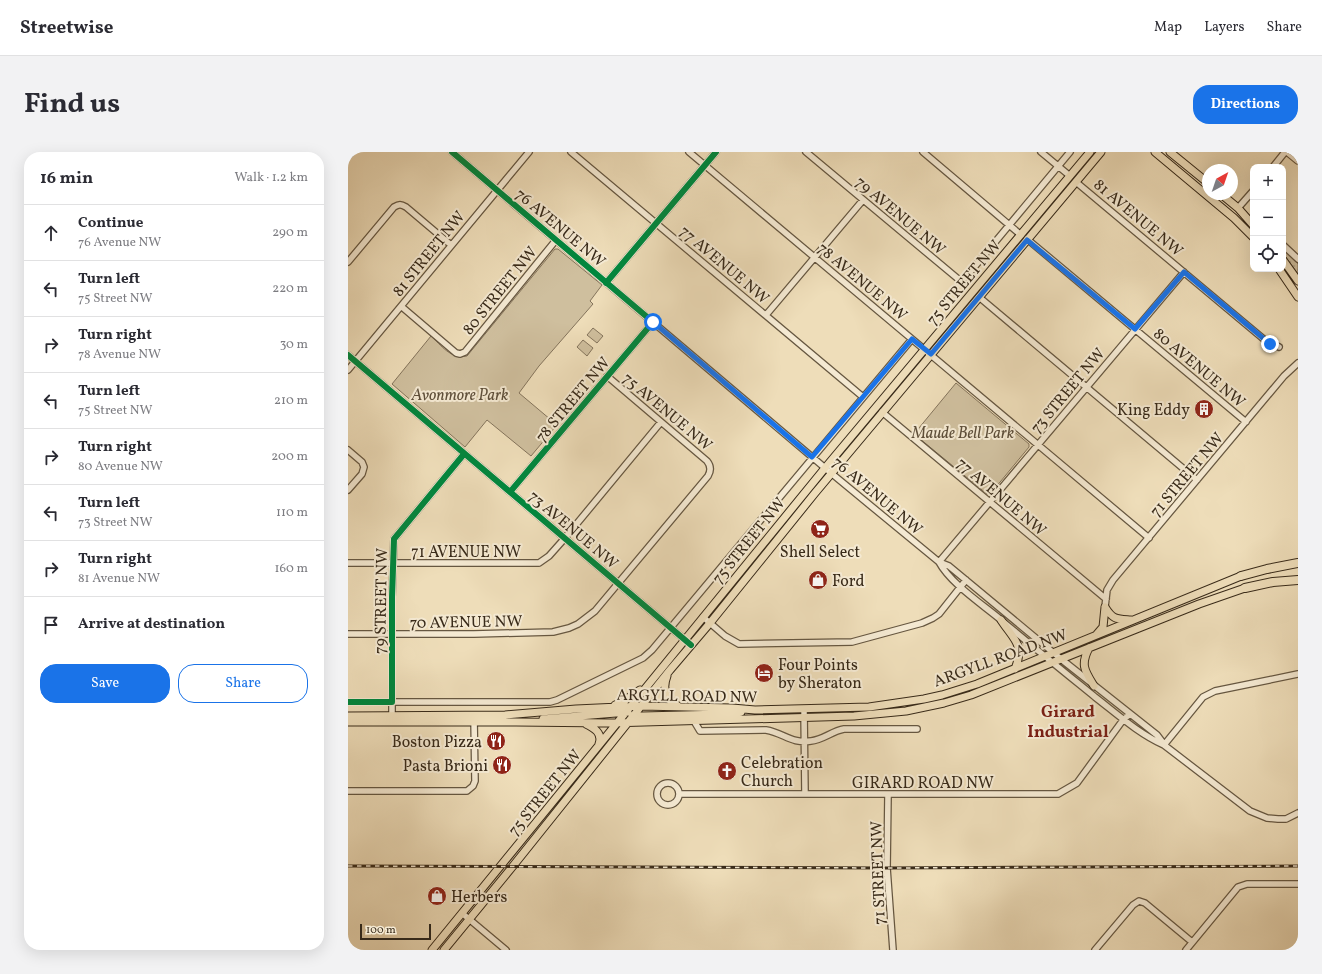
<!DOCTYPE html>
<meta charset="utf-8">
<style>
:root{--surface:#fff;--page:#f2f2f3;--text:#2b2b33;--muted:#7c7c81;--line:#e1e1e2;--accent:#1a73e8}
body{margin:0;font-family:Vollkorn,serif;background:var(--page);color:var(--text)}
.controls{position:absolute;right:12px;top:12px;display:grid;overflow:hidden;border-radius:8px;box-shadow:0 4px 16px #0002}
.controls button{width:36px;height:36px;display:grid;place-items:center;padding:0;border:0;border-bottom:1px solid var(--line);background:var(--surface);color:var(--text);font:20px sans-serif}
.compass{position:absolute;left:854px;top:12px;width:36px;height:36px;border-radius:50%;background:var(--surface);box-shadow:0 4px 16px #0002;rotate:40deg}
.scale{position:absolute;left:12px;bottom:10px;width:71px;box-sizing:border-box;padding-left:4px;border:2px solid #382a19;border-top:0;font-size:11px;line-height:14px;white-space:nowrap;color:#382a19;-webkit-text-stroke:3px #f4e9d2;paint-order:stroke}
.stop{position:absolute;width:12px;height:12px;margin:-9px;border:3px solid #1a73e8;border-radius:50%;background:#fff}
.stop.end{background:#1a73e8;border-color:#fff;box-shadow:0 1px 4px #0008}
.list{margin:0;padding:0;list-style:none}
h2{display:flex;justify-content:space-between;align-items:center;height:52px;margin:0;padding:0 16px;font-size:17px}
h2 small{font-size:13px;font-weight:400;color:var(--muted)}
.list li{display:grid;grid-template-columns:26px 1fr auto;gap:12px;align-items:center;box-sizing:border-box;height:56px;padding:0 16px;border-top:1px solid var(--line)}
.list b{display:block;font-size:15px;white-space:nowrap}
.list p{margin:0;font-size:13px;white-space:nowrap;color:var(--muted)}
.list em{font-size:13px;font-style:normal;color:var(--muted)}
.actions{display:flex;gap:8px;padding:12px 16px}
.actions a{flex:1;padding:9px 0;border:1px solid var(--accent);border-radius:16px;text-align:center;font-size:14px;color:var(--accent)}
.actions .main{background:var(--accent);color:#fff}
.icon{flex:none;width:22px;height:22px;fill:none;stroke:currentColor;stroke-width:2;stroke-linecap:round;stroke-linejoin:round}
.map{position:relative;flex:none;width:950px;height:798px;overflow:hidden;border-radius:16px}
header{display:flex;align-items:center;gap:24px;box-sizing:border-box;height:56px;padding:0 20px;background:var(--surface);border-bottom:1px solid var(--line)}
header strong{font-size:19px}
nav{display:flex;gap:22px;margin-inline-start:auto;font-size:14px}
.intro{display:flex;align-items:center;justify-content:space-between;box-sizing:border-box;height:96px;padding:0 24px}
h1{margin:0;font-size:28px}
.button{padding:10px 18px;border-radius:16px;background:var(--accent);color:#fff;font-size:14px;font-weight:700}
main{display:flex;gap:24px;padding:0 24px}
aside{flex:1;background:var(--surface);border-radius:16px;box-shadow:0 4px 16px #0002}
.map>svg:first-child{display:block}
.grass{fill:url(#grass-dots);stroke:#84745c}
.green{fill:#cfbf9e;stroke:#84745c}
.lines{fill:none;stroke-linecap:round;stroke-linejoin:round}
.minor-casing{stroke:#665741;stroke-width:8}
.major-casing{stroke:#382a19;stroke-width:9}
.highway-casing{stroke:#382a19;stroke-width:10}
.minor{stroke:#f4e9d2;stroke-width:5.5}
.major{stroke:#eeddb9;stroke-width:7}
.highway{stroke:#eeddb9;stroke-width:8}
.rail-casing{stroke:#382a19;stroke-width:3}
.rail{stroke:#f4e9d2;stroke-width:1.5;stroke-dasharray:4.5;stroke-linecap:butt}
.cycleway-casing{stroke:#f4e9d2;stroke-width:8}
.cycleway{stroke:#00873e;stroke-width:6}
.route{stroke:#1a73e8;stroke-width:5}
.labels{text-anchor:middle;stroke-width:4;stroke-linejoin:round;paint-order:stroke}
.street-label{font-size:16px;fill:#382a19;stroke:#f4e9d2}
.park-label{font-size:16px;font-style:italic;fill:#5e4f3a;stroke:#f4e9d2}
.poi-label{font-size:16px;fill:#382a19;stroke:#f4e9d2;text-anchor:start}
.neighbourhood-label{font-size:17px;font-weight:bold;fill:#7a1f14;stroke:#f4e9d2}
</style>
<header>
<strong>Streetwise</strong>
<nav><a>Map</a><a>Layers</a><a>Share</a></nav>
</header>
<div class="intro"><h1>Find us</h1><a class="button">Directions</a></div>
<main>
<aside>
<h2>16 min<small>Walk · 1.2 km</small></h2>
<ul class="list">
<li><svg class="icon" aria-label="ahead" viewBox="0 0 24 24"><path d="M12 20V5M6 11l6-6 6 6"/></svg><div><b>Continue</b><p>76 Avenue NW</p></div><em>290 m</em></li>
<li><svg class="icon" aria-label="left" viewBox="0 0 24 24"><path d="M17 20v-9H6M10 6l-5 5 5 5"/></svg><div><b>Turn left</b><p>75 Street NW</p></div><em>220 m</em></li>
<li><svg class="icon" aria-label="right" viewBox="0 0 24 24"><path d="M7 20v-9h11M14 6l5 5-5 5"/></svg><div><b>Turn right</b><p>78 Avenue NW</p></div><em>30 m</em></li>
<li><svg class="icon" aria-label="left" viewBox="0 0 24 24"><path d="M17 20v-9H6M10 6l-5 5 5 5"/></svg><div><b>Turn left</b><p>75 Street NW</p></div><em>210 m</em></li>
<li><svg class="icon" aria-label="right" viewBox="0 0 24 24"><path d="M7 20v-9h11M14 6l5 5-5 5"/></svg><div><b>Turn right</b><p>80 Avenue NW</p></div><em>200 m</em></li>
<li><svg class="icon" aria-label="left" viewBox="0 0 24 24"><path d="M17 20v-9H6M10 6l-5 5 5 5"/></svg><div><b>Turn left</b><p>73 Street NW</p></div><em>110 m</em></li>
<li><svg class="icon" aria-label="right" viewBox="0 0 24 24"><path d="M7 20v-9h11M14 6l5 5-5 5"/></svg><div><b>Turn right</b><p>81 Avenue NW</p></div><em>160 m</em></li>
<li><svg class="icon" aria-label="arrive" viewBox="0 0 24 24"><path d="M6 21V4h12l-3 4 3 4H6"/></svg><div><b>Arrive at destination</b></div></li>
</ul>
<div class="actions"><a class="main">Save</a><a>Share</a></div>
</aside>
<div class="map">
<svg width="950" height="798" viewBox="0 0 950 798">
<defs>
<pattern id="grass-dots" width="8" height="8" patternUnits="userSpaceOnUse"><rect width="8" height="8" fill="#cfbf9e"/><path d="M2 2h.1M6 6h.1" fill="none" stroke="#b2a488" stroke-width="1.8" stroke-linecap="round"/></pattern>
</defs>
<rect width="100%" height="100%" fill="#eeddb9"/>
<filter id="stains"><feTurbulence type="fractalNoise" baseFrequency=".005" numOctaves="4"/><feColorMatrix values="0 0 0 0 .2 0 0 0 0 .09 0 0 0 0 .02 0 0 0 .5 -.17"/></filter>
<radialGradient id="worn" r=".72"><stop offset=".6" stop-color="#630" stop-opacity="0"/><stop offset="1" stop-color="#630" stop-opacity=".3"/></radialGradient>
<!-- grass -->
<path class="grass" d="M935 96 950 112V122L935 101Z"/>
<!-- green -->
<path class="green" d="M207 97H210L254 133 242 149 245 152 191 214 171 241 209 273 183 304 139 268 117 295 44 232 83 184C94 194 102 207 119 204Z
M245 176 255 184 249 191 239 183Z
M235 188 245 196 239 204 229 195Z
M608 231 681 292V295L643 341 639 342 566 282Z"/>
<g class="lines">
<defs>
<path id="minor" d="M104 0 483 321 591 410C603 432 634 452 653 468 684 494 715 519 747 545 769 562 791 582 816 593L902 659 919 666 930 667H938L950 661
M223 0 515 245
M341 0 801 386
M458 0 609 126 612 128 618 125 722 0
M575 0 673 83
M693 0 722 24
M939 0 950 9
M925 15 937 0
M728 30 918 189 931 195
M892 58 890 56 905 39
M679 87 898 270
M935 93 950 107
M0 110 46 55C51 52 53 52 58 55L103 93
M258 131 368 0
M631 145 849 328
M54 155 108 201 112 202 117 200 208 88
M418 163 515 48
M0 203 343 493
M0 218 181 0
M534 260 758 447
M0 298 14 310 16 315 14 322 0 338
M162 340 305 170
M591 410 836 120
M591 410 601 414 713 507 809 583 815 591
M0 411H191L201 404 217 386 313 270
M757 455 759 438 765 428 936 224 950 211
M355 465 377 484 391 492 504 490 574 471 585 466 591 462 618 428
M0 482H126L205 480 221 476 230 472 247 459 360 324C363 319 363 314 359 309L259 224
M0 550H202L209 548 295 506 304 498 564 187
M456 558 457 642
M44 566V445L46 387 116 302
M346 569 352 579 418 578C436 581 443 592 463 589 475 588 484 579 496 577H569
M816 593 855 545 867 539 950 522
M309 642a11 11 0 1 1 22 0a11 11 0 1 1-22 0Z
M0 639H119L125 634 127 629 126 566
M332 642H710L729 631 775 568 782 562
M540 643 539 716 545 798
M115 762 158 798
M747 798 785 753 791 749 797 751 844 790
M838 798 890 735 899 732H950"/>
<path id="major" d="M807 0 886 66 905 85
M822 0 860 31
M0 3 3 0
M873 42 890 56 905 73
M935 108 950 129
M931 117 950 145
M757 455C765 468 769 467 783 468
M653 468C666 488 677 492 667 517
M749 482 755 475 757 455
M741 496C732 513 737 519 746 534
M319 524C314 537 318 548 330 554
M267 553 276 549 292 538
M0 564 157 563 228 557 293 554 384 556 407 558 521 555 576 547 594 543 629 532 893 424
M284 565 294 564 376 562 393 560
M195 567 280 560
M0 570H168L262 571 506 564 558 559 596 551 623 543 851 452 897 436
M238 572C246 576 255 581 251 592
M84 798 477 316 742 0
M96 798 165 714 322 518 362 471 467 341 753 0"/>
<path id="highway" d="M893 424 919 417 950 411
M897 436 925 430 950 428"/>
</defs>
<!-- minor casing -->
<use href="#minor" class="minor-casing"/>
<!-- major casing -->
<use href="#major" class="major-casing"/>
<!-- highway casing -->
<use href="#highway" class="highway-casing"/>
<!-- minor -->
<use href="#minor" class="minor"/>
<!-- major -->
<use href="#major" class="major"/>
<!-- highway -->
<use href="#highway" class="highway"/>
<defs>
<path id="rail" d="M0 714 539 716 950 714"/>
</defs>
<!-- rail casing -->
<use href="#rail" class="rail-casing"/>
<!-- rail -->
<use href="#rail" class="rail"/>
<defs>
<path id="cycleway" d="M104 0 305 170 162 340
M258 131 368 0
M0 203 343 493
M0 550H44V445L46 387 116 302"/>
</defs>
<!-- cycleway casing -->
<use href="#cycleway" class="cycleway-casing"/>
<!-- cycleway -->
<use href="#cycleway" class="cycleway"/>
</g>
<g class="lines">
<!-- route -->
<path class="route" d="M305 170 464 305 564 187 583 202 679 88 787 177 836 120 922 192"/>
</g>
<!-- icons -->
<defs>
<symbol id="building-disc" viewBox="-11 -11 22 22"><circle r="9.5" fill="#8f2418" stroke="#f4e9d2"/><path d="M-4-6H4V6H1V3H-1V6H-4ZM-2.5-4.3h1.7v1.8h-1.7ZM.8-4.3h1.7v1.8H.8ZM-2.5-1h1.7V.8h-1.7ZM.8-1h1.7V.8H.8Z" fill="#fff"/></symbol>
<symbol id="supermarket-disc" viewBox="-11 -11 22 22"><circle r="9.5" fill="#8f2418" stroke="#f4e9d2"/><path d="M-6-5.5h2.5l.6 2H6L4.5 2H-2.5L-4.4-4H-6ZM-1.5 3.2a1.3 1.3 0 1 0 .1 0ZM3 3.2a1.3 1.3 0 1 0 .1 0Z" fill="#fff"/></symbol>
<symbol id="shop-disc" viewBox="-11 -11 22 22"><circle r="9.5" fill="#8f2418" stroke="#f4e9d2"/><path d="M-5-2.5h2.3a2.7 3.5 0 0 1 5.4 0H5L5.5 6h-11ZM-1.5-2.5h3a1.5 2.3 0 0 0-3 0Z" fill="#fff"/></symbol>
<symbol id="hotel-disc" viewBox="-11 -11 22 22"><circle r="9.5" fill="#8f2418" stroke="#f4e9d2"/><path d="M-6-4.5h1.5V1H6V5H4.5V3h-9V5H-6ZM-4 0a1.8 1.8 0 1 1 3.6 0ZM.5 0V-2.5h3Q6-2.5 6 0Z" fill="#fff"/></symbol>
<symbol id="restaurant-disc" viewBox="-11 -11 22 22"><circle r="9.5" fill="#8f2418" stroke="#f4e9d2"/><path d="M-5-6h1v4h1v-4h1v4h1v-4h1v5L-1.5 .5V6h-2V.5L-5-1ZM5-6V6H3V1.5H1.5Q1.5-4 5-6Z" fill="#fff"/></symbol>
<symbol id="church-disc" viewBox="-11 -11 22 22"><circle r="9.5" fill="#8f2418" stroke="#f4e9d2"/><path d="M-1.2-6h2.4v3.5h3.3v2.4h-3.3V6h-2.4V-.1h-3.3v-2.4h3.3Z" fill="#fff"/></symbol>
</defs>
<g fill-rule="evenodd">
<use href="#building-disc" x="845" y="246" width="22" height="22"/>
<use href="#supermarket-disc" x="461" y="366" width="22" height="22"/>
<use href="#shop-disc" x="459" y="417" width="22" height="22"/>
<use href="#hotel-disc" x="405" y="510" width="22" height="22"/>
<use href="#restaurant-disc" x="137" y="578" width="22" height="22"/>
<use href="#restaurant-disc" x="143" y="602" width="22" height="22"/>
<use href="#church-disc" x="368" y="608" width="22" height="22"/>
<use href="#shop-disc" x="78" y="733" width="22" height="22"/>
</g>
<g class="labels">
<!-- street labels -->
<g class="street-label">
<text transform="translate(553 63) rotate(40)" y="6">79 AVENUE NW</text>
<text transform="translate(791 65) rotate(40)" y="6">81 AVENUE NW</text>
<text transform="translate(213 75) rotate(40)" y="6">76 AVENUE NW</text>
<text transform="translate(80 101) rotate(-51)" y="6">81 STREET NW</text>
<text transform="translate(377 112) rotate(40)" y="6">77 AVENUE NW</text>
<text transform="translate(515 129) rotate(40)" y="6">78 AVENUE NW</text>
<text transform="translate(615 130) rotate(-50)" y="6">75 STREET NW</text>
<text transform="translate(151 138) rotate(-51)" y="6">80 STREET NW</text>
<text transform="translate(852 215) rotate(40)" y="6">80 AVENUE NW</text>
<text transform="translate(719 238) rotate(-50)" y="6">73 STREET NW</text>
<text transform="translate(224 247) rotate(-50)" y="6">78 STREET NW</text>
<text transform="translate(320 259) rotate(40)" y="6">75 AVENUE NW</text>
<text transform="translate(838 322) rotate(-50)" y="6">71 STREET NW</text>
<text transform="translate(530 343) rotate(40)" y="6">76 AVENUE NW</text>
<text transform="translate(654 344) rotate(40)" y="6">77 AVENUE NW</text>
<text transform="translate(226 377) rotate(40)" y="6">73 AVENUE NW</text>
<text transform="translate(400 388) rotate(-51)" y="6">75 STREET NW</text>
<text x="118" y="405">71 AVENUE NW</text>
<text transform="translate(32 449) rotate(-89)" y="6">79 STREET NW</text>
<text transform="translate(118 469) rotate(-1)" y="6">70 AVENUE NW</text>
<text transform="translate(652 505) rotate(-20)" y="6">ARGYLL ROAD NW</text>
<text transform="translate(339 543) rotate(1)" y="6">ARGYLL ROAD NW</text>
<text x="575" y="636">GIRARD ROAD NW</text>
<text transform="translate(196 640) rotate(-51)" y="6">75 STREET NW</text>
<text transform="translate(529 721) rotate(-92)" y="6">71 STREET NW</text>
</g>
<!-- park labels -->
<g class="park-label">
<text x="112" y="248">Avonmore Park</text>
<text x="615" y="286">Maude Bell Park</text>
</g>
<!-- poi labels -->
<g class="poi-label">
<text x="842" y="263" text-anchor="end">King Eddy</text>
<text x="472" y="405" text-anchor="middle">Shell Select</text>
<text x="484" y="434">Ford</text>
<text x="430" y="518">Four Points<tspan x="430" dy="18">by Sheraton</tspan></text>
<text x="134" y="595" text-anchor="end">Boston Pizza</text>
<text x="393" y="616">Celebration<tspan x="393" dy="18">Church</tspan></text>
<text x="140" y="619" text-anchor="end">Pasta Brioni</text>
<text x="103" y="750">Herbers</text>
</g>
<!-- neighbourhood labels -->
<g class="neighbourhood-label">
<text x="720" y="565">Girard<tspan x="720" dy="20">Industrial</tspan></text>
</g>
</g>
<rect width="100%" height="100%" filter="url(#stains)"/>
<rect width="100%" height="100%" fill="url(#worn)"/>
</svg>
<div class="controls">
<button>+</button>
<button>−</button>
<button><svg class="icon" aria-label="locate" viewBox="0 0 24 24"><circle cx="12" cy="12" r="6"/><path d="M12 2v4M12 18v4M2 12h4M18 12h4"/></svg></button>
</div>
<svg class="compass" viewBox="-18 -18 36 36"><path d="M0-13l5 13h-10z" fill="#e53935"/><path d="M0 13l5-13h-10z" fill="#7c7c81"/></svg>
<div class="scale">100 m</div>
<div class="stop" style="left:305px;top:170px"></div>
<div class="stop end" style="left:922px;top:192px"></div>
</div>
</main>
